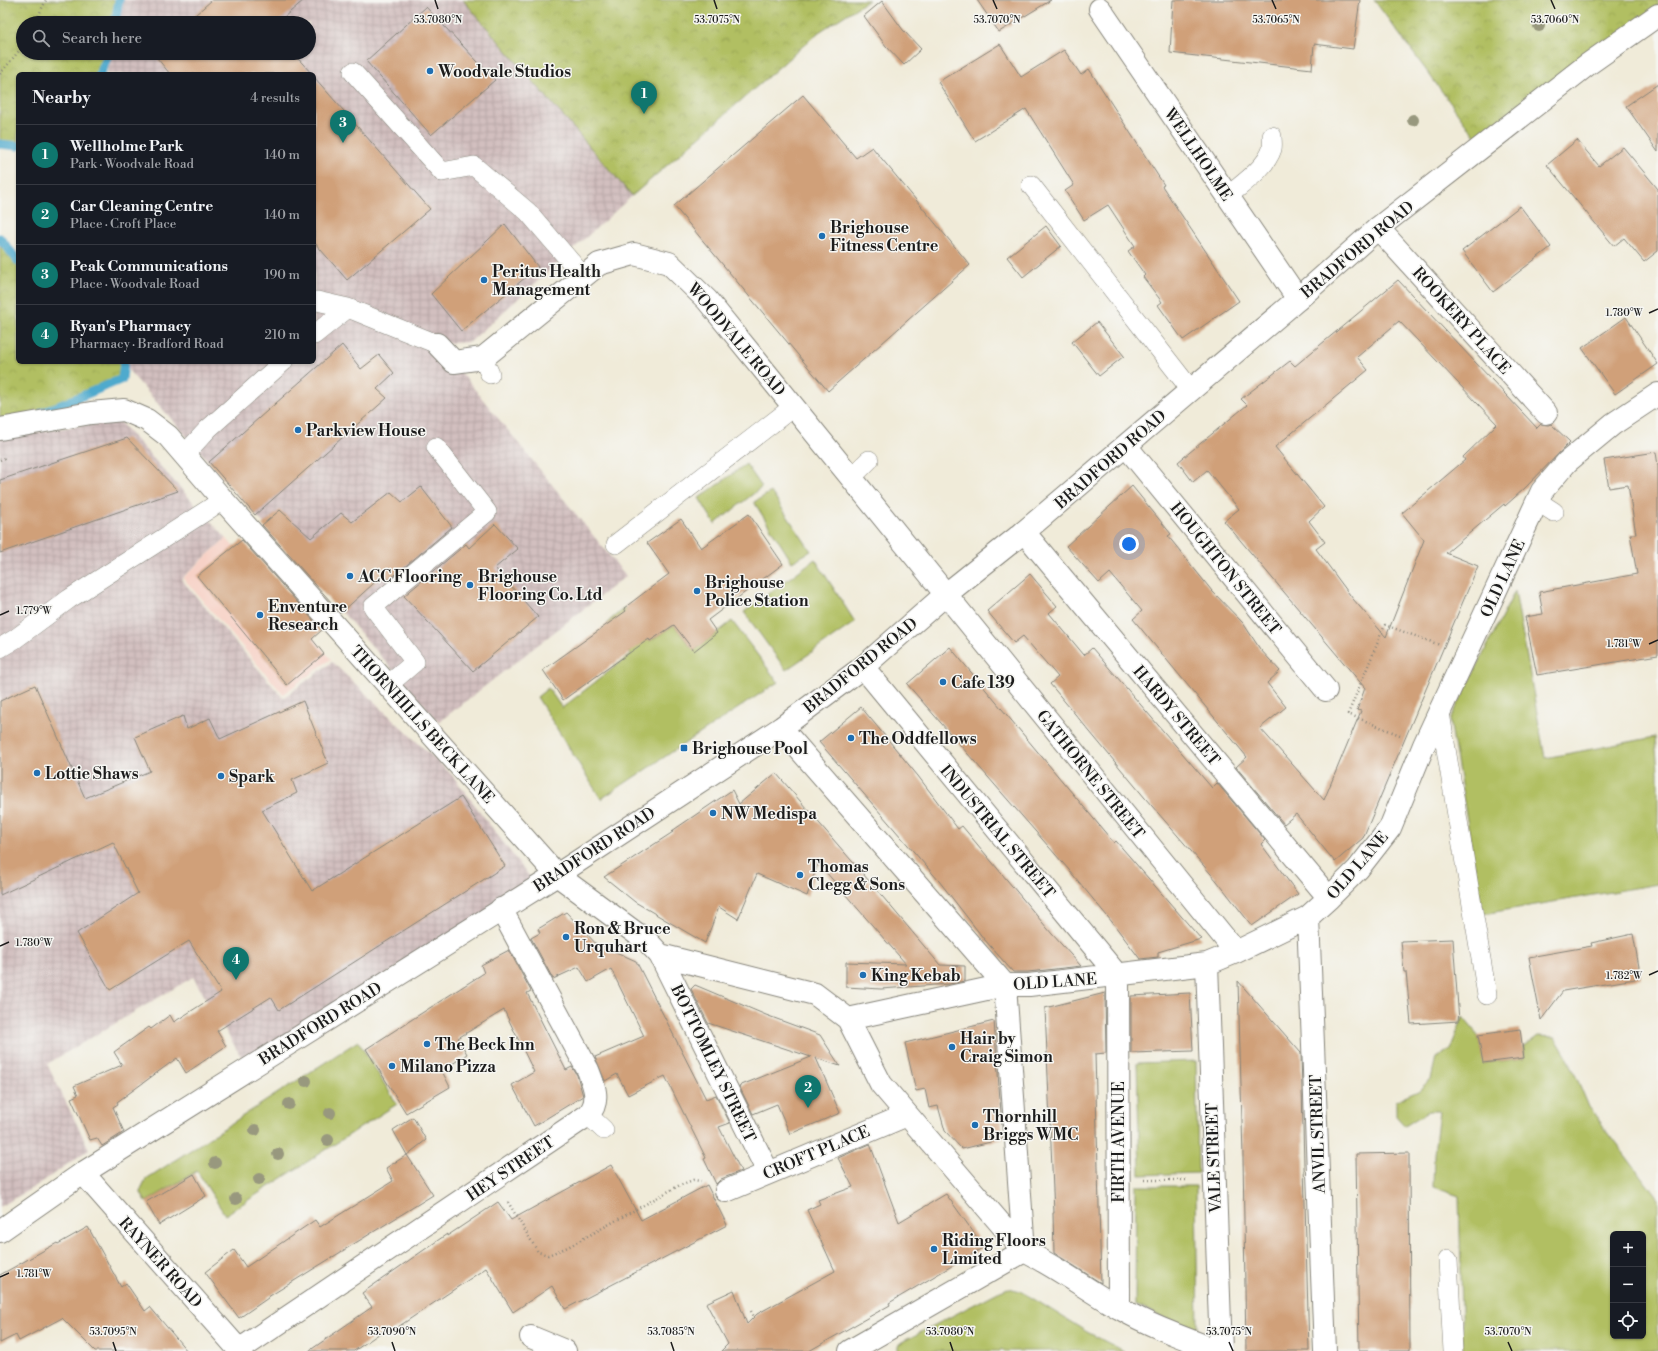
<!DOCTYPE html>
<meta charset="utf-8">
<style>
:root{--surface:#171b24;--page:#242831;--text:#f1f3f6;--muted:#9ea1a6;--line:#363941;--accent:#0f766e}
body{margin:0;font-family:"Libre Bodoni",serif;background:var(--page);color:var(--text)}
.controls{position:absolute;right:12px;bottom:12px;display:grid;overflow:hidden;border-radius:6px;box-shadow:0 1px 3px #0004}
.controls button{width:36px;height:36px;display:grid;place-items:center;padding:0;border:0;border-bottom:1px solid var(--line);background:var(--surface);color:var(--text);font:20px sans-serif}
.you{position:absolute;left:1129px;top:544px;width:14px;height:14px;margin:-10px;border:3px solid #fff;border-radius:50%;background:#1a73e8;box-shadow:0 0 0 6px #1a73e833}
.badge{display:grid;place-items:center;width:26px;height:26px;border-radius:50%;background:var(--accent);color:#fff;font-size:13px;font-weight:700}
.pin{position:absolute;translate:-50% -33px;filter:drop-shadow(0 1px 2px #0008)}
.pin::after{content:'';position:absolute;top:21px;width:14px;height:12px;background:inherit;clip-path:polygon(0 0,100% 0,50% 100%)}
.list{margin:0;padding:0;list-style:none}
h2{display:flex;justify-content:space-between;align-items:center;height:52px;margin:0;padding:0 16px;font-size:17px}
h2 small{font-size:13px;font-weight:400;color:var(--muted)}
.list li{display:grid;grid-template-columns:26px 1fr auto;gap:12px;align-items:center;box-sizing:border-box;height:60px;padding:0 16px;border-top:1px solid var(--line)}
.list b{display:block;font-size:15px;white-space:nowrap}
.list p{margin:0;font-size:13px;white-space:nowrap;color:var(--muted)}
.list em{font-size:13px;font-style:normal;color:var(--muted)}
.icon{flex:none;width:22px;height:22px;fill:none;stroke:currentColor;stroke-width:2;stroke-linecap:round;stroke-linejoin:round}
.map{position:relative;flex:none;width:1658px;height:1351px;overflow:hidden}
.search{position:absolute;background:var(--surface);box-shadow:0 1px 3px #0004;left:16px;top:16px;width:300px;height:44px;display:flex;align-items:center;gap:10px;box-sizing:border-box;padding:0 14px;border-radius:22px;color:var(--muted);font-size:15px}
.panel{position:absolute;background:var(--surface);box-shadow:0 1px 3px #0004;left:16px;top:72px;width:300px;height:292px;border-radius:6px}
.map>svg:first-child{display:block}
.built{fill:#f7d1c6}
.industrial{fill:url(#industrial-grid)}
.grass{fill:#b1bf62;stroke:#666e3f;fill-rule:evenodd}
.park{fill:url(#park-crowns);stroke:#666e3f}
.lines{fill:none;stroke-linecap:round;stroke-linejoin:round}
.stream{stroke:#50aacd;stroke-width:9}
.building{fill:#d0a079;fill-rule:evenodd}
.lane-casing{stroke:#86847a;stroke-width:20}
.street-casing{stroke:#86847a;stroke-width:24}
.primary-casing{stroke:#86847a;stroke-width:24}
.path{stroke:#86847a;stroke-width:2.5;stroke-dasharray:1 3;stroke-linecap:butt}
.lane{stroke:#fff;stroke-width:19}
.street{stroke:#fff;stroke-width:22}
.primary{stroke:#fff;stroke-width:22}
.tree{fill:#98987e}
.ticks{fill:none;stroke:#1c1c1c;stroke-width:1.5}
.poi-dot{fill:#1f6fb2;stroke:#f6f6f2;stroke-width:1.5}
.labels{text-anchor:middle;stroke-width:3;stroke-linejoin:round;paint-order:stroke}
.poi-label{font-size:16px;font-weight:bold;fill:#1c1c1c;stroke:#f6f6f2;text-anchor:start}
.street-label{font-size:16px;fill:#1c1c1c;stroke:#f6f6f2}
.ticks-label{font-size:10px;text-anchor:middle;fill:#1c1c1c;stroke:#f6f6f2;stroke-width:3;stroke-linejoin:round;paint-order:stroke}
</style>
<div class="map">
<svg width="1658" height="1351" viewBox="0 0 1658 1351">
<defs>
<pattern id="industrial-grid" width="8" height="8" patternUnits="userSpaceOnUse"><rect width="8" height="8" fill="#d2bfbf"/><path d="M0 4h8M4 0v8" fill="none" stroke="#b4a4a4"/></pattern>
<pattern id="park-crowns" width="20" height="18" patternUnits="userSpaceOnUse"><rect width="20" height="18" fill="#b1bf62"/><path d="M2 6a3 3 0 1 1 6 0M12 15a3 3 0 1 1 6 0" fill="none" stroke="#98a454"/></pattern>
</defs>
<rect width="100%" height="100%" fill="#f6f6f2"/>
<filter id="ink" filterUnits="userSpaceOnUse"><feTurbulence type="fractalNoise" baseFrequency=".025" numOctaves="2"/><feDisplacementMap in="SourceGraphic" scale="8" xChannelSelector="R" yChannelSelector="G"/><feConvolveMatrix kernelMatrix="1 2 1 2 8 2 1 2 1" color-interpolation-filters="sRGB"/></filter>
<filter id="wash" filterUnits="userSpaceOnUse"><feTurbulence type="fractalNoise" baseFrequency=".012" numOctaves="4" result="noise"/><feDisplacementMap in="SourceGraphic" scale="16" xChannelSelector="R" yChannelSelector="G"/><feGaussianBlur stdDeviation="0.9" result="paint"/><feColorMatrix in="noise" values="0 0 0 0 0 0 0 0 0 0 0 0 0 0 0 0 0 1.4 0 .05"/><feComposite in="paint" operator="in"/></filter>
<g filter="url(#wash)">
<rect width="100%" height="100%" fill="#f0ebd9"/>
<!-- built -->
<path class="built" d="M226 538 331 659 283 694 183 578Z"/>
<!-- industrial -->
<path class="industrial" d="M120 0H463L632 196 470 342 438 344 626 576 439 722 121 362H314V74H107L110 53H309V23H115L118 2Z
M118 420 226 538 181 579 283 698 332 662 452 775 518 862 534 882 245 1063 193 977 47 1064 89 1149 42 1182 0 1207V439L4 437Z"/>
<!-- grass -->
<path class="grass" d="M746 464 762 487 715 524 699 498Z
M771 492 811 551 792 562 754 502Z
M815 559 855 622 786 670 744 612Z
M1515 591 1545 758 1655 737 1658 772V884L1483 914 1450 720Z
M624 608 650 641 674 625 694 651 732 621 778 682 601 799 537 697 548 688 562 708 631 654 607 623Z
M1463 1017 1478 1035 1484 1063 1524 1058 1523 1047 1538 1036 1555 1037 1570 1062 1589 1107 1658 1199V1351H1463L1459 1196 1433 1187 1434 1154 1439 1111H1429L1405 1126 1396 1116V1101L1418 1091 1431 1079 1436 1057 1450 1050ZM1613 1234H1643V1336H1613Z
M358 1041 397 1104 225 1215 197 1171 146 1202 140 1191 146 1179Z
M1196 1061 1198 1173 1140 1175 1137 1063Z
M1136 1186H1196L1198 1332 1135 1305Z
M1008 1288 1021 1291 1087 1332 1124 1351H1005L1001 1349 1000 1351H897V1346L902 1342 998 1292Z"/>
<!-- park -->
<path class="park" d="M0 0H119L115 23H23V53H109L100 74H18V146L0 144Z
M463 0H869L819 32 632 196Z
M1374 0H1658V15L1483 147Z
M0 236 18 260V362H124L122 379 24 420 0 419Z"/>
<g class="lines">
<!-- stream -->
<path class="stream" d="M115 23 119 0
M100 74 109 53
M0 144 18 146
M0 238 18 261
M42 413 122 379 124 362"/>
</g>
<g id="blocks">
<!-- building -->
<path class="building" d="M212 0H304L277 23H186Z
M977 0H1051L999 32Z
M1173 0H1360L1353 49 1314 44 1312 69 1170 53Z
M882 1 903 30 921 49 904 65 886 46 864 16Z
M426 7 495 80 431 135 366 61Z
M1000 44 1021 77 1064 50 1081 75 1089 69 1164 185 1162 186 1239 301 1183 340 1158 305 1162 302 1143 277 1145 275 1128 251 1135 246 1108 205 1084 220 1065 191 1074 185 1026 109 975 141 938 82Z
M153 53H293L312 74H170Z
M314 77 430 209 347 280 314 242Z
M1658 84V152L1626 106Z
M803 95 856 158 872 147 970 265 828 391 674 206Z
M1577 140 1599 166 1623 147 1658 189V251L1644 262 1624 238 1614 246 1547 165Z
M1520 206 1551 247 1493 292 1462 251Z
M505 224 538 267 461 331 431 294Z
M1046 226 1061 246 1023 277 1007 257Z
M1398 280 1537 428 1541 424 1548 425 1551 424 1570 442 1524 489 1505 506 1504 504 1446 553 1478 566 1363 838 1335 862 1296 814 1284 824 1236 767 1247 757 1133 619 1142 611 1110 573 1099 583 1066 546 1132 486 1171 534 1168 536 1212 591 1243 623 1260 649 1280 671 1267 683 1286 707 1260 728 1324 800 1361 711 1357 710 1365 688 1224 521 1239 509 1207 470 1193 482 1178 462 1247 405 1241 399 1290 361 1295 366ZM1399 321 1497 424 1463 457 1465 460 1402 513 1424 540 1386 637 1353 599 1316 549 1325 542 1309 521 1324 507 1275 447 1368 370 1357 357Z
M1626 317 1658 364 1615 394 1582 348Z
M1097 322 1124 356 1099 376 1072 342Z
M342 345 361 369 379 355 394 373 377 389 387 398 255 515 209 462Z
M127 438 178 491 0 553V480Z
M1656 452 1658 466V655L1537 675 1525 617 1543 614 1539 592 1637 574 1630 534H1636L1628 485 1609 488 1604 460Z
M421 487 452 527 389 580 384 574 341 613 262 525 280 510 311 538 341 513 352 522 391 492 402 502Z
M749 514 783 564 708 620 717 633 694 651 674 625 650 641 649 639 563 700 543 670 626 611 624 608 669 574 647 543 681 519 701 548Z
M495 524 518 549 495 568 538 617 473 671 404 596 466 544 469 548Z
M242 540 322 630 312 639 324 654 287 685 197 576Z
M1030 574 1057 606 1049 613 1084 655 1092 648 1212 788 1217 783 1265 840 1261 844 1298 894 1252 926 1217 881 1145 798 1050 684 1058 677 1023 636 1014 643 987 611Z
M950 647 1114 843 1116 841 1201 939 1158 952V957L1140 959 1112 922 1069 870 907 684Z
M35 685 85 798 150 771 135 737 183 716 187 729 210 718 220 739 303 701 328 763 292 780 297 793 262 810 312 891 461 797 505 866 279 1010 271 997 217 1031 226 1046 186 1073 177 1058 117 1102 118 1104 113 1107 124 1132 102 1146 97 1138 90 1140 71 1098 78 1095 74 1086 122 1065 114 1052 149 1027 151 1029 170 1015 174 1022 221 992 189 941 110 990 77 933 138 893 113 842 0 895V701Z
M861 707 918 776 958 829 962 826 1052 934 1081 966 1028 972H1013L984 939 939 881 819 742Z
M776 773 882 896 940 965 965 966V981L949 984 881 989 846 987V962L906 964 818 863 807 896 757 874 738 919 719 907 705 943 635 902 604 877 673 832 672 831 732 790 739 804Z
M566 912 600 948 598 944 636 961 706 1099 716 1095 730 1123 719 1127 741 1171 721 1179 716 1184 704 1159 706 1158 665 1076 628 1095 617 1074 605 1081 595 1057 644 1036 611 969 588 982 579 967 553 979 531 938 540 933 538 929Z
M1633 934 1641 978 1563 991 1541 1020 1529 957 1592 946 1591 943Z
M1453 939 1459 1021 1411 1024 1406 972H1404L1401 941Z
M509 950 531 991 527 993 566 1070 572 1067 577 1075 583 1096 534 1126 512 1085 534 1072 504 1010 458 1038 467 1054 442 1071 450 1087 406 1113 366 1049 484 973 481 965Z
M1238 981 1301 1053 1309 1351H1246L1243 1156Z
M695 985 766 1015 820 1035 840 1066 816 1058 840 1113 790 1134 777 1104 753 1114 739 1086 811 1057 708 1023 691 989Z
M1105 993 1106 1053 1095 1054 1101 1283 1054 1253 1053 1213H1054L1045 1008Z
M1190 993 1193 1051 1131 1053V996Z
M994 1021 1003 1139 962 1149 945 1131 938 1106 929 1108 925 1089 916 1091 905 1043Z
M1520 1029 1524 1058 1483 1063 1478 1035Z
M413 1117 426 1140 407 1155 393 1130Z
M870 1144 899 1222 946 1194 984 1247 889 1303 890 1305 809 1351H721L728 1344 706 1303 734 1290 747 1324 757 1314 835 1271 807 1210 820 1204 818 1200 853 1187 838 1158Z
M1409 1153 1410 1351H1359L1356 1154Z
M407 1155 433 1195 268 1297V1298L239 1318 205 1272 234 1250 246 1267 315 1220 320 1227 393 1181 386 1168Z
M611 1165 641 1220 707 1185 727 1225 565 1309 552 1286 513 1312 486 1268 389 1333 386 1329 354 1351H309L372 1307 362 1293 447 1234V1236L498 1202 511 1220Z
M194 1174 206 1196 159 1225 146 1202Z
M88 1227 121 1287 126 1283 145 1311 150 1307 187 1351H95L62 1318 19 1341 16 1335 0 1343V1275L57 1243 58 1244Z"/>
</g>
</g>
<g filter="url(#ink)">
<use href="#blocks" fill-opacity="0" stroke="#86847a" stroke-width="1"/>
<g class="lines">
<defs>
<path id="lane" d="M353 72 442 172 474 166 528 212 583 276
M1031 185 1191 390
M1228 196C1242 184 1266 168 1272 149 1273 145 1272 140 1272 136
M317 301 348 308
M314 335 348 308 437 344
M483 358 490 374
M184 455 208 429 283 362
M851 478 869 460
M1537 501 1554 512
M616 544 793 407
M0 648 15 639 69 599 223 500
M388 685 415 662 373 607 487 512 436 447
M1440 713 1487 995
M588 1115 604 1130
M1448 1260 1453 1351"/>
<path id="street" d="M1100 9 1298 299
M1378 228 1546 413
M437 344 454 362 483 358 599 264 634 254 669 263 707 300 1236 952
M0 429 91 413 124 410 147 420 168 436 223 500 557 875 648 942 660 955 815 994 848 1019 881 1084 1024 1251C1057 1267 1087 1290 1119 1308 1150 1326 1184 1338 1218 1351
M1126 446 1326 690
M1024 532 1329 898
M863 667 1118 976 1119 1308
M781 728 1005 985 1024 1251 850 1351
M1308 917 1325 1351
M660 955 768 1172
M1207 964 1221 1351
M848 1019 1005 985H1029L1207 964 1236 952 1308 917 1329 898 1358 869 1390 828 1424 745 1542 491 1567 462 1613 424 1658 394
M83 1173 240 1351
M726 1191 907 1115
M531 1337 565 1351
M239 1350 588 1115C601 1101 594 1085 588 1070L501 909"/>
<path id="primary" d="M0 1231 83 1173 557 875 781 728 863 667 945 595 1024 532 1298 299 1378 228 1587 65 1658 15"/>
</defs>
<!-- lane casing -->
<use href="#lane" class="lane-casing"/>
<!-- street casing -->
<use href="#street" class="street-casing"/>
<!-- primary casing -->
<use href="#primary" class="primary-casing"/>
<!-- path -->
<path class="path" d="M35 23 46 0
M0 74 23 46
M0 460 7 457
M1400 735 1348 714 1385 625 1440 645
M1145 1180H1188
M508 1202 538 1252 548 1255 568 1247 680 1185 693 1180 701 1181
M751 1311 754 1317"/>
<!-- lane -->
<use href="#lane" class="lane"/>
<!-- street -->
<use href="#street" class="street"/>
<!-- primary -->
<use href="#primary" class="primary"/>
</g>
<!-- trees -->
<g class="tree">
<circle cx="1539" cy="26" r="6"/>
<circle cx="1413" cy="120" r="6"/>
<circle cx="306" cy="1081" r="6"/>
<circle cx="289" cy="1104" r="6"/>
<circle cx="330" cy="1113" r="6"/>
<circle cx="255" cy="1130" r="6"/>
<circle cx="328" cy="1140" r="6"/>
<circle cx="278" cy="1154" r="6"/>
<circle cx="215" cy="1163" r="6"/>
<circle cx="259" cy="1179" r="6"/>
<circle cx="236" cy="1199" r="6"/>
</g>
</g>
<!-- ticks -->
<path class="ticks" d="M435 0 438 9M714 0 717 9M993 0 997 9M1272 0 1276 9M1551 0 1555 9M1649 313 1658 309M0 615 9 611M1649 644 1658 640M0 946 9 942M1649 975 1658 971M0 1277 9 1273M113 1342 116 1351M392 1342 395 1351M671 1342 674 1351M950 1342 953 1351M1229 1342 1233 1351M1508 1342 1512 1351"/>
<!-- markers -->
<g class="poi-dot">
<circle cx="430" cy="71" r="4"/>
<circle cx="822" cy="236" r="4"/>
<circle cx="484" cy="280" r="4"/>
<circle cx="298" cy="430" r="4"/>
<circle cx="350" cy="576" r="4"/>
<circle cx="470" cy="585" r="4"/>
<circle cx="697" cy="591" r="4"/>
<circle cx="260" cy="615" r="4"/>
<circle cx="943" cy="682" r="4"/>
<circle cx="851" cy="738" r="4"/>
<rect x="680" y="744" width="8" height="8" rx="2"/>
<circle cx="37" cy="773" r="4"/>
<circle cx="221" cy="776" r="4"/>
<circle cx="713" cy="813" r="4"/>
<circle cx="800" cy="875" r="4"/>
<circle cx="566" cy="937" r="4"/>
<circle cx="863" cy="975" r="4"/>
<circle cx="427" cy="1044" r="4"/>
<circle cx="952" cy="1047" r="4"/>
<circle cx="392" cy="1066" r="4"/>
<circle cx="975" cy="1125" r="4"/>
<circle cx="934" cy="1249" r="4"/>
</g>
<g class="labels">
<!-- poi labels -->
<g class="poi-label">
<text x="438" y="77">Woodvale Studios</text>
<text x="830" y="233">Brighouse<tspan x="830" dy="18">Fitness Centre</tspan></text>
<text x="492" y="277">Peritus Health<tspan x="492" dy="18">Management</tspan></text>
<text x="306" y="436">Parkview House</text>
<text x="358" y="582">ACC Flooring</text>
<text x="478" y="582">Brighouse<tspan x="478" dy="18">Flooring Co. Ltd</tspan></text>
<text x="705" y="588">Brighouse<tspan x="705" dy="18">Police Station</tspan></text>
<text x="268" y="612">Enventure<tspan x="268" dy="18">Research</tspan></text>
<text x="951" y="688">Cafe 139</text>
<text x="859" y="744">The Oddfellows</text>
<text x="692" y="754">Brighouse Pool</text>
<text x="45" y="779">Lottie Shaws</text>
<text x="229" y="782">Spark</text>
<text x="721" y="819">NW Medispa</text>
<text x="808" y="872">Thomas<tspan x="808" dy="18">Clegg &amp; Sons</tspan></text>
<text x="574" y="934">Ron &amp; Bruce<tspan x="574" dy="18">Urquhart</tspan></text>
<text x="871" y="981">King Kebab</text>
<text x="960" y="1044">Hair by<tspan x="960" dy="18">Craig Simon</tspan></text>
<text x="435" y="1050">The Beck Inn</text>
<text x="400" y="1072">Milano Pizza</text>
<text x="983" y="1122">Thornhill<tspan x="983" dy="18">Briggs WMC</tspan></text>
<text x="942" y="1246">Riding Floors<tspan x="942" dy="18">Limited</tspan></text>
</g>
<!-- street labels -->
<g class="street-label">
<text transform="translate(1199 154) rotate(56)" y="6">WELLHOLME</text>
<text transform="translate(1357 249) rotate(-40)" y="6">BRADFORD ROAD</text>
<text transform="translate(1462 320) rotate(48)" y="6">ROOKERY PLACE</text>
<text transform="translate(737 339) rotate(50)" y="6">WOODVALE ROAD</text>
<text transform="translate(1110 459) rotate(-41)" y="6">BRADFORD ROAD</text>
<text transform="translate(1226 568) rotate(51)" y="6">HOUGHTON STREET</text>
<text transform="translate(1502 578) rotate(-65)" y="6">OLD LANE</text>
<text transform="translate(860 665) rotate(-39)" y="6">BRADFORD ROAD</text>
<text transform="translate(1177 715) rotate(50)" y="6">HARDY STREET</text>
<text transform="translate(423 724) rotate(48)" y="6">THORNHILLS BECK LANE</text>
<text transform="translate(1091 774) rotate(51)" y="6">GATHORNE STREET</text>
<text transform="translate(998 831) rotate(50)" y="6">INDUSTRIAL STREET</text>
<text transform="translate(594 849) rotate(-33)" y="6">BRADFORD ROAD</text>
<text transform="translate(1357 865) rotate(-49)" y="6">OLD LANE</text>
<text transform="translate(1055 981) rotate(-4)" y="6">OLD LANE</text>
<text transform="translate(320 1023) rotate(-32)" y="6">BRADFORD ROAD</text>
<text transform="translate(714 1063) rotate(64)" y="6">BOTTOMLEY STREET</text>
<text transform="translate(1317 1134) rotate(-92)" y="6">ANVIL STREET</text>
<text transform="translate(1118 1142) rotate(-90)" y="6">FIRTH AVENUE</text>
<text transform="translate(816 1152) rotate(-23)" y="6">CROFT PLACE</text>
<text transform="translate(1213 1158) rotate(-92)" y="6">VALE STREET</text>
<text transform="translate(510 1168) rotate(-34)" y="6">HEY STREET</text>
<text transform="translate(161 1262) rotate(48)" y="6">RAYNER ROAD</text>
</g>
</g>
<g class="ticks-label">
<text x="438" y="23">53.7080°N</text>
<text x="717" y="23">53.7075°N</text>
<text x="997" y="23">53.7070°N</text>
<text x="1276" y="23">53.7065°N</text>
<text x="1555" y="23">53.7060°N</text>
<text x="1624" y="316">1.780°W</text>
<text x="34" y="614">1.779°W</text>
<text x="1624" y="647">1.781°W</text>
<text x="34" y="946">1.780°W</text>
<text x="1624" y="979">1.782°W</text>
<text x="34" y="1277">1.781°W</text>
<text x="113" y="1335">53.7095°N</text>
<text x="392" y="1335">53.7090°N</text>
<text x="671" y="1335">53.7085°N</text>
<text x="950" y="1335">53.7080°N</text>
<text x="1229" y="1335">53.7075°N</text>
<text x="1508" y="1335">53.7070°N</text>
</g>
</svg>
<div class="controls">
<button>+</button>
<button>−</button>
<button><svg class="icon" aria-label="locate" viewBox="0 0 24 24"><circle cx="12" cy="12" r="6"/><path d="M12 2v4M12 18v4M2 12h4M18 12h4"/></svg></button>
</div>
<div class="you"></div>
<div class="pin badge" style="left:644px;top:114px">1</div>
<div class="pin badge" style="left:808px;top:1108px">2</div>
<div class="pin badge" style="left:343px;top:143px">3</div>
<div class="pin badge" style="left:236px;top:980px">4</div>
<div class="search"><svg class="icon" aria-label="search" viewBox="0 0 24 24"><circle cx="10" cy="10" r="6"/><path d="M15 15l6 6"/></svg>Search here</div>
<section class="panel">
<h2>Nearby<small>4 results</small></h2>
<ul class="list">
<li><span class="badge">1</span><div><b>Wellholme Park</b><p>Park · Woodvale Road</p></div><em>140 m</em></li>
<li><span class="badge">2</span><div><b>Car Cleaning Centre</b><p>Place · Croft Place</p></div><em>140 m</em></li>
<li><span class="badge">3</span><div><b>Peak Communications</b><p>Place · Woodvale Road</p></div><em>190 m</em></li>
<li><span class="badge">4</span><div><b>Ryan's Pharmacy</b><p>Pharmacy · Bradford Road</p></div><em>210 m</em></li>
</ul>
</section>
</div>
